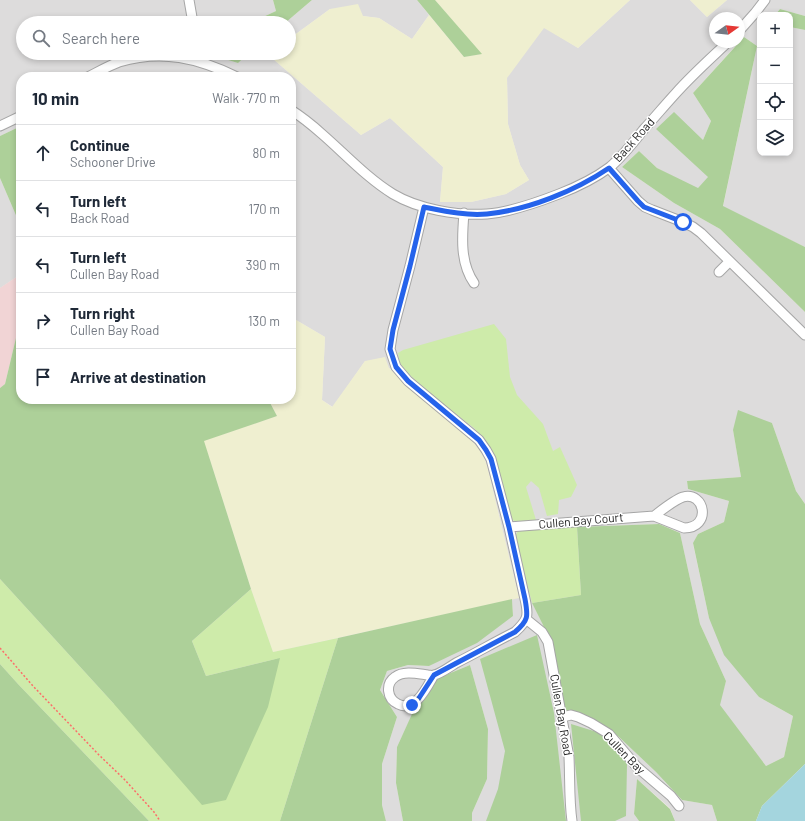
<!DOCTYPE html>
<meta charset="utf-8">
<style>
:root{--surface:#fff;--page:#f6f6f7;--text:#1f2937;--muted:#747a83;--line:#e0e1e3}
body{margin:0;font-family:Barlow,sans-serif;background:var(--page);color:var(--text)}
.controls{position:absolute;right:12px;top:12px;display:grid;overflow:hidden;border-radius:8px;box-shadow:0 2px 6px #0003}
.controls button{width:36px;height:36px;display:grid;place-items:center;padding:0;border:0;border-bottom:1px solid var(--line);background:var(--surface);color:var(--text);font:20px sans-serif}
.compass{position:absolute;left:709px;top:12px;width:36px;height:36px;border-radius:50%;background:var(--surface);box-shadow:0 2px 6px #0003;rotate:75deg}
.stop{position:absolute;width:12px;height:12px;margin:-9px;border:3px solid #2563eb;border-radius:50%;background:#fff}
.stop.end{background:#2563eb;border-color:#fff;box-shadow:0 1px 4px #0008}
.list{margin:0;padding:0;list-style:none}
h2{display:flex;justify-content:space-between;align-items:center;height:52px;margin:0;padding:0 16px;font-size:17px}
h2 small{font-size:13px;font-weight:400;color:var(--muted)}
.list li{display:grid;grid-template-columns:26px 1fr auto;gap:12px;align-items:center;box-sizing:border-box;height:56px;padding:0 16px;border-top:1px solid var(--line)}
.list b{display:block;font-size:15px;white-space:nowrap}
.list p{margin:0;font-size:13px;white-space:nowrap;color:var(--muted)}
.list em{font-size:13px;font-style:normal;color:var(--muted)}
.icon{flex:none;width:22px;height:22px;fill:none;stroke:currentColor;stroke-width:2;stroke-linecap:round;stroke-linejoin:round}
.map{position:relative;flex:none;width:805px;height:821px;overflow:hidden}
.search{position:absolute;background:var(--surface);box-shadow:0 2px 6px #0003;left:16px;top:16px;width:280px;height:44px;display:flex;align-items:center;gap:10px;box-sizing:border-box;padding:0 14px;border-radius:22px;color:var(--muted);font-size:15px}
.panel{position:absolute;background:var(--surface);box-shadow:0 2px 6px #0003;left:16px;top:72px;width:280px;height:332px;border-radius:16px}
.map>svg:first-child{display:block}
.residential{fill:#dddcdc}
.commercial{fill:#f1d4d5}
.farmland{fill:#efefd0}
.grass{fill:#ceebaa}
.forest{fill:#add099}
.water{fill:#a4d5de}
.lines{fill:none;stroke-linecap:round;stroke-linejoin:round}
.minor-casing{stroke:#a6a6a6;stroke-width:11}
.path{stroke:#fc6e69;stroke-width:1.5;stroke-dasharray:2 2;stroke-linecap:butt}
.minor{stroke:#fff;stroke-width:9}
.route{stroke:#2563eb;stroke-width:5}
.labels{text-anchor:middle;stroke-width:3;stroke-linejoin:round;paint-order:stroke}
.street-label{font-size:12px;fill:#1f1f1f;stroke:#fff}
</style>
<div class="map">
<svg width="805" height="821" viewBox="0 0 805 821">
<rect width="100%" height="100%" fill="#f0ebe5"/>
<!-- residential -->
<path class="residential" d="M0 0H273L276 11 250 23H223L222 22 216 23H23V53H205L238 63 249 53H276L272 58 361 135 390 118 443 167 440 202H471L506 194 529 180 520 165 508 124 507 77 544 27 578 48 630 0H690L707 17 727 0H805V16L780 9 775 15H760V153H790V27L805 30V247L723 207 757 46 744 37 739 42V18H715V42H739L693 93 711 121 703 140 708 178 697 189 657 168 639 151 622 167 674 203 720 229 805 312V504L796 491 772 423 733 430 741 477 687 481 688 489 729 501 724 522 698 534 693 544 709 618 759 697 793 716 784 757 766 766 719 705 726 681 700 624 680 533 659 524 577 527 574 526 532 603 543 625 552 647 564 712 587 716 619 737 656 772 682 800 712 805 717 821H675L670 808 637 779 634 814 639 821H472V813L487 779 488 729 470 665 436 679 412 715 397 747 396 783 403 821H386L382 805V764L397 717 380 690 387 671 408 665 429 666 513 616 512 599 519 597 487 466 482 452 469 438 389 368 365 361 333 407 322 400 325 337 291 317V77H21V126L0 136Z
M312 0H417L429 15 412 39 379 18 363 16 330 9 289 39V23H285Z
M0 178 21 227V274L0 288Z"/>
<!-- commercial -->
<path class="commercial" d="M21 274V317L5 384 0 388V288Z"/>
<!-- farmland -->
<path class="farmland" d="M435 0H630L578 48 544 28 507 78 508 124 520 165 529 180 506 194 471 202H440L443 167 390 118 361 135 272 58 276 53H289V39L330 9 358 4 363 16 379 18 412 39 429 15 464 57 481 54Z
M690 0H727L707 17Z
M291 317 325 337 322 400 332 407 365 361 385 357 389 368 469 438 482 452 487 466 519 598 273 652 251 589 211 463 203 441 277 416 268 399H291Z"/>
<!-- grass -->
<path class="grass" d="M494 324 506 339 510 377 517 395 543 424 553 451 560 447 577 485 571 497 559 500 558 514 547 516 539 488 531 481 526 487 536 520 516 522 511 519 491 451 485 440 474 428 444 405 405 371 400 363 398 353 403 350Z
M574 526 577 527 581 595 532 603 515 536 518 531Z
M0 579 114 704 280 658 206 676 192 641 251 589 273 652 338 638 280 821H149L18 684 0 664Z"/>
<!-- forest -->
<path class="forest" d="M273 0H312L285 23H250L276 11Z
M417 0H435L482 54 464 57Z
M780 9 805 16V30L790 27V15H775Z
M744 37 757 46 723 206 805 247V312L720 229 674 203 622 167 639 151 657 168 698 188 708 177 656 129 674 112 703 140 711 121 693 93Z
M205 53H249L238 63Z
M21 126V227L0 178V136Z
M21 317V399H268L277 416 204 441 211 463 251 589 192 641 206 676 280 658 268 707 226 800 202 805 114 704 0 579V388L5 384Z
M738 410 772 423 796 491 805 504V764L762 806 756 821H717L712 805 682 800 656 772 619 737 587 716 564 712 552 647 543 625 532 603 581 595 577 527 659 524 680 533 700 624 726 681 720 705 766 766 784 757 793 716 759 697 724 655 709 618 693 543 698 534 724 522 729 501 688 489 687 481 741 477 733 430Z
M512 599 513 616 477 643 429 666 408 665 387 671 380 690 397 717 382 764V805L386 821H280L338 638Z
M537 635 554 713 566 821H486L498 789 505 751 480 659Z
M0 664 18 684 149 821H0Z
M470 665 488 729 487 779 472 813V821H403L396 783 397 747 412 714 436 679Z
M571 724 597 732 613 744 627 764 626 816 615 821H581Z
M637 779 670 809 675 821H639L634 814Z"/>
<!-- water -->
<path class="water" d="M805 764V821H756L762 806Z"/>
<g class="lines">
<defs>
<path id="minor" d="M189 0 193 23
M739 31 755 13 765 0
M88 77C98 72 108 66 119 62 162 49 198 58 237 77
M291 110C302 117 312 125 322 134 345 154 367 178 393 194 418 209 457 216 487 214 511 212 536 203 559 194 577 187 594 179 610 167 623 156 633 143 644 129 655 117 665 105 676 93 692 75 710 59 728 42
M0 126 21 116
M609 168 638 201 645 207 652 210 683 222 693 227 701 233 805 335
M424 207 410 266 393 330 390 349 396 367 408 381 479 440 486 450 491 459 509 527 525 599C529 616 528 620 515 632 495 642 476 653 456 663 451 666 440 674 434 675 432 676 430 675 428 675 419 674 404 670 395 677 385 684 387 699 398 704 415 713 427 687 434 675
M464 213C462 237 460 263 474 283
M719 272 729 262
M509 527 654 516 684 528C712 528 705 491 683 497 674 500 662 510 654 516
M526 619 542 632 548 642 569 757C570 778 569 800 572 821
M562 717 571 715 578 717 591 723 609 734 637 767 671 796 679 806"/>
</defs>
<!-- minor casing -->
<use href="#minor" class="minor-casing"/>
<!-- path -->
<path class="path" d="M0 648 33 686 99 755 124 779 154 812 160 821"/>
<!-- minor -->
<use href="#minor" class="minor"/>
</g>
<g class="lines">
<!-- route -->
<path class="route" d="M412 705 416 702 419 698 434 675 515 632C529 620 528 616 525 599L509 527 491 459 486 450 479 440 408 381 396 367 390 349 393 330 410 266 424 207C444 211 466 216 487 214 528 210 575 191 609 168L638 201 644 207 652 210 683 222"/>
</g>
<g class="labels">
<!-- street labels -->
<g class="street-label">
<text transform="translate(634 140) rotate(-48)" y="4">Back Road</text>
<text transform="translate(581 521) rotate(-5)" y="4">Cullen Bay Court</text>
<text transform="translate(561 715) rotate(80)" y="4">Cullen Bay Road</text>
<text transform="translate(624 753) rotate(46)" y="4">Cullen Bay</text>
</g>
</g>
</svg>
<div class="controls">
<button>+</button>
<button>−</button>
<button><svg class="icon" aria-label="locate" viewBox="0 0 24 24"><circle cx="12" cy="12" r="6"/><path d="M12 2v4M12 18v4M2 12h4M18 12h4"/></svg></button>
<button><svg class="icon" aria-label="layers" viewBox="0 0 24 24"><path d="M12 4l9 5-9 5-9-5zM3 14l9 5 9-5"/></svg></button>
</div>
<svg class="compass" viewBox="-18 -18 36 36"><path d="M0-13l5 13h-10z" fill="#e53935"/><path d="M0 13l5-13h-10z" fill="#747a83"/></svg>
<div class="stop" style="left:683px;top:222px"></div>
<div class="stop end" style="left:412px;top:705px"></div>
<div class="search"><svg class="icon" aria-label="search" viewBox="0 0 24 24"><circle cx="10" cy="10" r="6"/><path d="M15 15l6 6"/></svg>Search here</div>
<section class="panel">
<h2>10 min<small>Walk · 770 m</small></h2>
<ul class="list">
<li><svg class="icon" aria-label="ahead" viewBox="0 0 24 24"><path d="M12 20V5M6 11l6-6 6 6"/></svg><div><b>Continue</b><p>Schooner Drive</p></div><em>80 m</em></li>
<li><svg class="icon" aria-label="left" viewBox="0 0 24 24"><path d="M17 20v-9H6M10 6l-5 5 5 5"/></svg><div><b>Turn left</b><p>Back Road</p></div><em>170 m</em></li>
<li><svg class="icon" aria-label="left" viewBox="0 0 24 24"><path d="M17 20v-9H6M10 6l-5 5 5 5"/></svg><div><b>Turn left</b><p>Cullen Bay Road</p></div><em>390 m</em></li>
<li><svg class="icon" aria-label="right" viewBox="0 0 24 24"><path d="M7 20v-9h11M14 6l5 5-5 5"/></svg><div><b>Turn right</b><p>Cullen Bay Road</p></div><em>130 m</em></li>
<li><svg class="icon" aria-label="arrive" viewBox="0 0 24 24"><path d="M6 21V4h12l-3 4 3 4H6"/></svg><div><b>Arrive at destination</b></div></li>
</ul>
</section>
</div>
